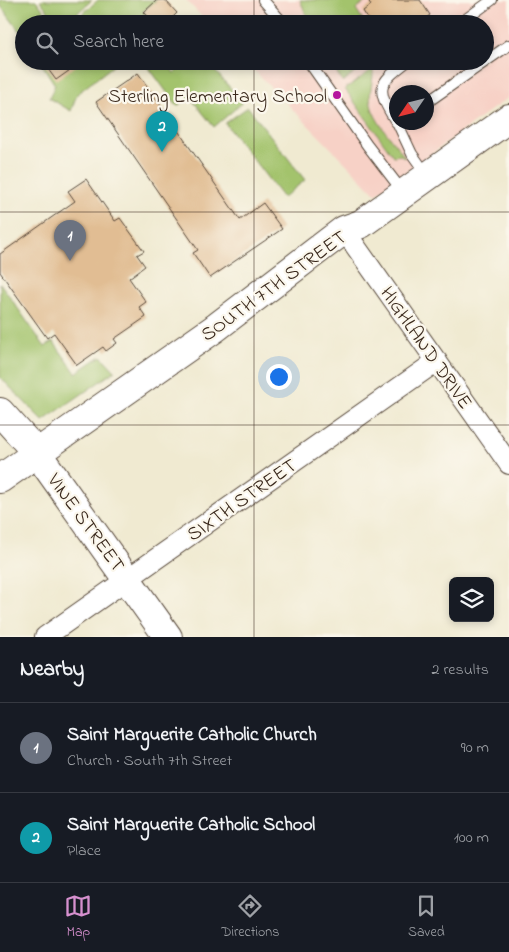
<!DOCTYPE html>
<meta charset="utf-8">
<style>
:root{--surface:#171b24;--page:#242831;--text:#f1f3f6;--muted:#9ea1a6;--line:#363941;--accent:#d690ce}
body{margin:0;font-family:"Indie Flower",sans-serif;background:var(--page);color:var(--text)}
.controls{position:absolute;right:15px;bottom:15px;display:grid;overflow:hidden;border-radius:8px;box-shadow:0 2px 8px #0003}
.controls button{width:45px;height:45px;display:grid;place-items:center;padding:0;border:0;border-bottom:1px solid var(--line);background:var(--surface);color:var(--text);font:25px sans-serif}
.compass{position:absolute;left:389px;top:85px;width:45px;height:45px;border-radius:50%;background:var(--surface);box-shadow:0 2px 8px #0003;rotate:235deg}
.you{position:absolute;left:278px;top:376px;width:18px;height:18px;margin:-12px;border:4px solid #fff;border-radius:50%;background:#1a73e8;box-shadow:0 0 0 8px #1a73e833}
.badge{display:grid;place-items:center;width:32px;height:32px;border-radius:50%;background:var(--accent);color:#fff;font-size:16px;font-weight:700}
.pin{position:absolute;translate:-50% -41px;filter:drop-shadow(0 1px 2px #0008)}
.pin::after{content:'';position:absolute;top:26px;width:18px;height:15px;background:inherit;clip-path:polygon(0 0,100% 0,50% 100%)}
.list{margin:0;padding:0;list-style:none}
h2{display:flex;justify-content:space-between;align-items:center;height:65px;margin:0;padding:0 20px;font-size:21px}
h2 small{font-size:16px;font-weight:400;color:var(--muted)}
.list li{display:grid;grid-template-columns:32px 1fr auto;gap:15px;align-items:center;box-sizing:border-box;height:90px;padding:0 20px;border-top:1px solid var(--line)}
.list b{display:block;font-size:19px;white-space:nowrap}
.list p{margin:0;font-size:16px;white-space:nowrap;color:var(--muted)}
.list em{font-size:16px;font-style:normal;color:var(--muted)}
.icon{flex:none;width:28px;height:28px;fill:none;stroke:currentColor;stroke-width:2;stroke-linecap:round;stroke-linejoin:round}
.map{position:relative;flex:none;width:509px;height:637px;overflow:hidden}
.search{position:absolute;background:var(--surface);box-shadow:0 2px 8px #0003;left:15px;right:15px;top:15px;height:55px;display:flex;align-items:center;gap:12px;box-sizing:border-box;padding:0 18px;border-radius:28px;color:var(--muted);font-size:19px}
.sheet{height:245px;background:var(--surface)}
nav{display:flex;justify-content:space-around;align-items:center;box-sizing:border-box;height:70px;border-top:1px solid var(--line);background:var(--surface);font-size:14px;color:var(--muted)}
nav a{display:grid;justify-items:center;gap:2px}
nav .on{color:var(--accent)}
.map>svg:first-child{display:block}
.built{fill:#f7d1c6;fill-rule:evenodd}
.green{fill:#a3c36c;stroke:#6f7645}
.building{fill:#e1bd93}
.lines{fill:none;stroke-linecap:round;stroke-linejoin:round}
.lane-casing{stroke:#564739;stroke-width:12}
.street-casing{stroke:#564739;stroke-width:22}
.secondary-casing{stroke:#564739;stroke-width:30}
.lane{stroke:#fff;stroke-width:10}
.street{stroke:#fff;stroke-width:20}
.secondary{stroke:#fff;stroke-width:28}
.grid{fill:none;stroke:#3b2a1e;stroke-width:1;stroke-opacity:0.55}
.poi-dot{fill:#b5179e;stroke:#fbf7ec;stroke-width:2}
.labels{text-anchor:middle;stroke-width:4.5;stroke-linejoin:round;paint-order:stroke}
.poi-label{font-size:20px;fill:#3b2a1e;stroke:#fbf7ec;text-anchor:end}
.street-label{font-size:20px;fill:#3b2a1e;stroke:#fbf7ec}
</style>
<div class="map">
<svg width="509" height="637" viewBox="0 0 509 637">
<rect width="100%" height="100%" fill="#fbf7ec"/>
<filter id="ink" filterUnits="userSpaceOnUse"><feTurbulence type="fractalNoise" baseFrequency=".02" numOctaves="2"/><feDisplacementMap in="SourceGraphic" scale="10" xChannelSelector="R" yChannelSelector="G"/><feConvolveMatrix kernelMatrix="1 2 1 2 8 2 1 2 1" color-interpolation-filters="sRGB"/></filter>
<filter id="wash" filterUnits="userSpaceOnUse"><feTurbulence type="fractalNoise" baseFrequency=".0096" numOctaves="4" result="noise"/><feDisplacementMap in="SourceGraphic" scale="20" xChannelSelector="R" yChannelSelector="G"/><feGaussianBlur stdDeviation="1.12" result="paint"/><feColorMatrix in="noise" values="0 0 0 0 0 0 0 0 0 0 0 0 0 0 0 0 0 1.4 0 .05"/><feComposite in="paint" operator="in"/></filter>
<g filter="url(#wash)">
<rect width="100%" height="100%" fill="#f0ead1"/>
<!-- built -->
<path class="built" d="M186 0H509V97L376 194 245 61H485V24H209ZM396 92H426V122H396Z"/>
<!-- green -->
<path class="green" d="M0 0H36L54 24H24V37L0 5Z
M40 0H92L65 24 56 22Z
M98 0H157L143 11 153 24H71Z
M300 0H368L356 9 363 20 361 24H310Z
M40 61H119L77 94 71 111 49 98 55 85Z
M144 61H174L172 70 174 73 190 61H206L243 102 214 127 190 97 177 106Z
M329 61H363L367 62 343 82Z
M373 69C374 81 368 92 371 104 374 121 395 143 405 157L404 158 401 155 393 156 345 89Z
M248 107 305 180 283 198 225 123Z
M0 283 45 347 53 341 76 373 101 356 115 371 43 421 0 377Z"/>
<g id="blocks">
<!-- building -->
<path class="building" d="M157 0H165L177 13 166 24H155L144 12Z
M368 0H420L430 15 418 24H371L363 11 371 5Z
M42 61H83L56 80Z
M138 73 240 220 263 203 282 229 210 278 193 253 198 250 96 102Z
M86 179 115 221 120 218 144 251 137 255 145 266 129 278 146 302 139 307 146 317 114 339 117 343 106 351 103 347 77 365 54 333 47 338 0 272V254L75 201 68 191Z"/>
</g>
</g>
<g filter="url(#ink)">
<use href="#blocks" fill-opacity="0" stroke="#564739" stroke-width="1"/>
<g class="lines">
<defs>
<path id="lane" d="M263 0 284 24
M459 24 492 0
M308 61 367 145 403 192
M426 103 509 45
M396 122C376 89 376 85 408 61
M397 122 412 154 427 175"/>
<path id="street" d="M344 230 509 464
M45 637 437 361"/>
<path id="secondary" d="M0 412 37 453 168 637
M0 479 214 329 344 230 361 224 509 118"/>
</defs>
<!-- lane casing -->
<use href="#lane" class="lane-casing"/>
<!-- street casing -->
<use href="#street" class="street-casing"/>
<!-- secondary casing -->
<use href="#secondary" class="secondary-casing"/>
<!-- lane -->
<use href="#lane" class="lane"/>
<!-- street -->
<use href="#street" class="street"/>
<!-- secondary -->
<use href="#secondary" class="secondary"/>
</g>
</g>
<!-- grid -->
<path class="grid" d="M254 0V24M254 61V637M0 212H509M0 425H509"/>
<!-- markers -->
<circle class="poi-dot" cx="337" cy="95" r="5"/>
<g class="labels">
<!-- poi labels -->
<g class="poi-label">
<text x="327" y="102">Sterling Elementary School</text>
</g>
<!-- street labels -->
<g class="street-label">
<text transform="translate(273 285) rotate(-36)" y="7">SOUTH 7TH STREET</text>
<text transform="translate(427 347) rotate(55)" y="7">HIGHLAND DRIVE</text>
<text transform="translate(241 499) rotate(-35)" y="7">SIXTH STREET</text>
<text transform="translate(87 522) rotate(54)" y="7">VINE STREET</text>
</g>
</g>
</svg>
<div class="controls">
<button><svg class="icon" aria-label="layers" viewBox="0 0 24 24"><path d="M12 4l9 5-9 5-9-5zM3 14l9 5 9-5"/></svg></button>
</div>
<svg class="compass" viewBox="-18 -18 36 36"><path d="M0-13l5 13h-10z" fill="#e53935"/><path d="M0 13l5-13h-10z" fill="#9ea1a6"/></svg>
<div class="you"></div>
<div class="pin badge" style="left:70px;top:261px;background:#6b7280">1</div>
<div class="pin badge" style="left:162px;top:152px;background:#0f9aa8">2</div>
<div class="search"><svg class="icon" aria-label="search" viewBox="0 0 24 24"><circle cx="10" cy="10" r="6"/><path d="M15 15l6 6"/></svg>Search here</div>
</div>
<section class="sheet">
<h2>Nearby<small>2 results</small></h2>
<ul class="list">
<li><span class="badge" style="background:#6b7280">1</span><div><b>Saint Marguerite Catholic Church</b><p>Church · South 7th Street</p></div><em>90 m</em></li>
<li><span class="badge" style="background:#0f9aa8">2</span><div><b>Saint Marguerite Catholic School</b><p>Place</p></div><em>100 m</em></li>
</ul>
</section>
<nav>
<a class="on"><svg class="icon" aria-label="map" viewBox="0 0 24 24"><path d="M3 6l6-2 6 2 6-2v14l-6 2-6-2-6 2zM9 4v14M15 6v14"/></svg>Map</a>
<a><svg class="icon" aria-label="directions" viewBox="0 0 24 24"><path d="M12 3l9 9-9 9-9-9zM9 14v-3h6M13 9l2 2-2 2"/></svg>Directions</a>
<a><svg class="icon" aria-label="saved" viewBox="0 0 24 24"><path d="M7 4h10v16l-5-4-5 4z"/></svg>Saved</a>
</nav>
